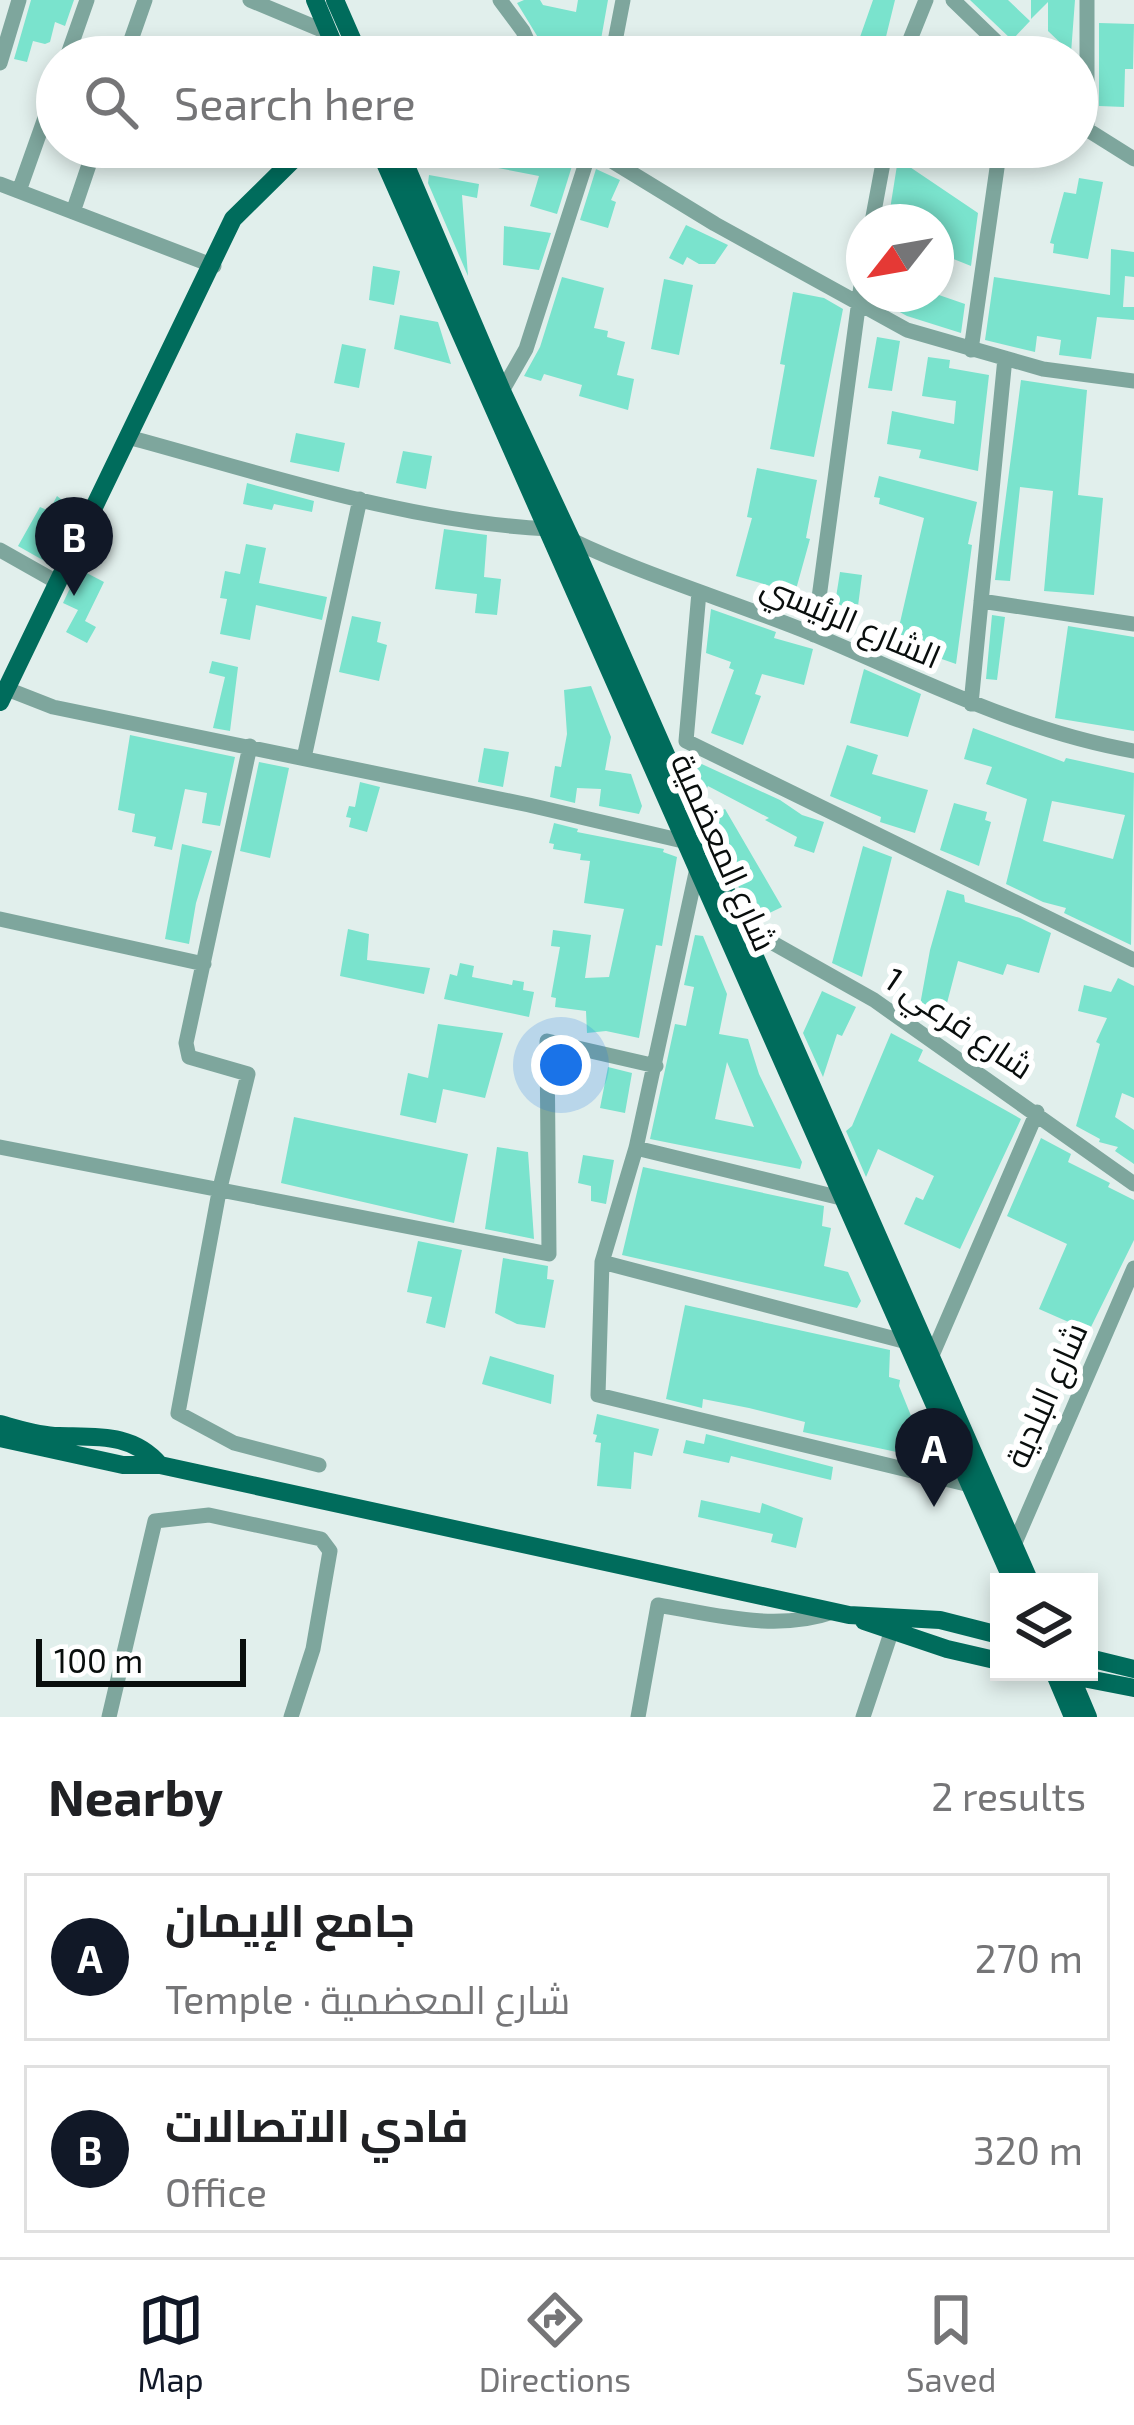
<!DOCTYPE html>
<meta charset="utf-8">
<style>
:root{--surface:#fff;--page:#f2f2f2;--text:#202124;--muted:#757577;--line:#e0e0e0;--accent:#111827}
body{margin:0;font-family:"Exo 2",Cairo,sans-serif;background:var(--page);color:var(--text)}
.controls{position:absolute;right:36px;bottom:36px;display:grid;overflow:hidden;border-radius:0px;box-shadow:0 6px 18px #0003}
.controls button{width:108px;height:108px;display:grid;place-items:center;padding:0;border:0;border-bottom:3px solid var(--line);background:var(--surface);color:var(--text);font:60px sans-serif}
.compass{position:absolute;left:846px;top:204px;width:108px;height:108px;border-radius:50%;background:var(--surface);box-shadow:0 6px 18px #0003;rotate:239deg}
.scale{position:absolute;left:36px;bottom:30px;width:210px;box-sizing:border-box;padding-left:12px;border:6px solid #090e0d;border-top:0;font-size:33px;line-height:42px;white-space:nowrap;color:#090e0d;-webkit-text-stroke:9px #fff;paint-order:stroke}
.you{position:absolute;left:561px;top:1065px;width:42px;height:42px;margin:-30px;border:9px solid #fff;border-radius:50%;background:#1a73e8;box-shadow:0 0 0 18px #1a73e833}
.badge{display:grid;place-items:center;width:78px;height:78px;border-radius:50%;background:var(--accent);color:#fff;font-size:39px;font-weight:700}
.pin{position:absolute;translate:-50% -99px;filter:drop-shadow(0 3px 6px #0008)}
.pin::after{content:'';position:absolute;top:63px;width:42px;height:36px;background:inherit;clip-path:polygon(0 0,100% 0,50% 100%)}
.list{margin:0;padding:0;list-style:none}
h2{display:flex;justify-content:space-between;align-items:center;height:156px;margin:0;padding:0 48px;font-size:51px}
h2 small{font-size:39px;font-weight:400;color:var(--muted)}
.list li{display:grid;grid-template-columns:78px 1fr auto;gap:36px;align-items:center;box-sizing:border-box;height:168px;margin:0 24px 24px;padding:0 24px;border:3px solid var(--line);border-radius:0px}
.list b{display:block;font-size:45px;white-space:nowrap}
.list p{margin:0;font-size:39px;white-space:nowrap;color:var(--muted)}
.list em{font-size:39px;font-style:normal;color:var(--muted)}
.icon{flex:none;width:66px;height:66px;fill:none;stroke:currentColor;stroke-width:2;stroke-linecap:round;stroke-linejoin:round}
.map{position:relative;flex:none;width:1134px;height:1717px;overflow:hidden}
.search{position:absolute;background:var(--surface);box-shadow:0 6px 18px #0003;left:36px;right:36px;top:36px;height:132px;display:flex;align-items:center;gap:30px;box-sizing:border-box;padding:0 42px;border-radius:66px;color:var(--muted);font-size:45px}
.sheet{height:540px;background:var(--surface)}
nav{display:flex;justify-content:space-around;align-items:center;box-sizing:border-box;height:168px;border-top:3px solid var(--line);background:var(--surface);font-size:33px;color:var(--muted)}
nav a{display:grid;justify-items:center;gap:6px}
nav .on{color:var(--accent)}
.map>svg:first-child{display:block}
.building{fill:#7ae3cd;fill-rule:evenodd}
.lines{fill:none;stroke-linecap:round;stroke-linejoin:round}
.minor{stroke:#7ea69d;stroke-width:15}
.major{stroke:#006c5c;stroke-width:18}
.labels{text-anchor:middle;stroke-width:12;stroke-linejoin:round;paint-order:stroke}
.street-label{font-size:33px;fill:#090e0d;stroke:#fff}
</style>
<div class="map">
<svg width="1134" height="1717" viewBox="0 0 1134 1717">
<rect width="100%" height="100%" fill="#e1efec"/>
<!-- building -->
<path class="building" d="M31 0H74L65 26 55 22 50 42 45 44 33 41 27 62 14 59Z
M524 0H540L543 5 576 12 578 0H608L600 45 575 39 574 52 542 44 517 3Z
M873 0H895L881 57H853Z
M970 0H1008L1030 21 1012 40Z
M1031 0H1075L1071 53 1048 31V2L1031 19Z
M1099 23 1134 24 1133 69H1125L1124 107 1099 106Z
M497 147 577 150 557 214 530 206 539 176 498 168Z
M898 159 978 213 971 266 936 252 941 222H888Z
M596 169 620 180 611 200 616 202 608 228 580 220Z
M429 175 479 184 477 198 462 195 468 276 428 183Z
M1079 178 1103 182 1088 259 1053 253 1054 244 1050 243 1064 192 1076 194Z
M686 225 728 245 715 264H699L687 257 683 265 669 258Z
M504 226 551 233 539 270 503 265Z
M1111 249 1134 252V277L1125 276 1123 307H1134V320L1097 317 1091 359 1059 355 1061 340 1037 336 1035 352 985 340 994 277 1110 295Z
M373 266 400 271 394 305 369 300Z
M562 277 604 288 594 328 608 331 607 337 625 342 617 375 634 379 628 410 579 396 582 385 544 374 541 381 524 376 540 347Z
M664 279 693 285 679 355 651 349Z
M793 292 824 298 843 309 814 457 770 449 785 365 780 364Z
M891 294H936L965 304 961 333 907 316 887 305Z
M400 315 438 322 451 364 394 349Z
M877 337 900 341 892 391 868 388Z
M342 344 366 349 359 388 334 383Z
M928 357 950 360 949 368 989 375 978 471 919 458 921 450 887 444 892 411 954 424 956 401 922 396Z
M1021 380 1087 390 1078 495 1103 498 1094 595 1044 591 1053 491 1020 487 1010 581 995 580Z
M296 433 345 443 339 472 290 462Z
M403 451 432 456 426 489 396 483Z
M757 468 817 480 806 538 810 539 795 593 736 576 752 518 747 517Z
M879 476 977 502 968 544 972 545 956 664 936 657 938 648 896 640 924 518 879 504 880 498 874 497Z
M247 483 314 501 312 512 274 504 272 510 243 504Z
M57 496 75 510 48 563 18 546 40 507 49 511Z
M444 529 487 535 484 577 501 579 497 615 475 613 477 594 435 589Z
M246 544 266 548 259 583 327 597 322 620 256 605 250 640 220 634 227 599 220 598 225 571 240 574Z
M79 569 104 582 85 621 96 627 87 643 66 632 78 610 63 603Z
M840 572 862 575 857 614 834 610Z
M711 609 776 632 774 638 813 649 804 685 762 674 755 694 761 696 743 745 711 733 734 670 729 668 731 662 706 653Z
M992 615 1005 617 997 680 986 679Z
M352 616 381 622 377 642 387 645 379 681 339 672Z
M1068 626 1134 637V731L1055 718Z
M212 661 238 667 230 731 213 728 225 677 209 673Z
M864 669 921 694 908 737 850 723Z
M591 686 611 737 605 770 631 774 642 806 639 814 599 806 601 789 577 788 575 803 550 797 555 766 561 767 567 734 564 690Z
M973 728 1064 762 1066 758 1134 773 1131 945 1064 913 1066 908 1043 902 1006 884 1027 799 986 784 992 767 964 759ZM1052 801 1125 815 1113 859 1043 841Z
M130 735 235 757 220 826 202 823 207 793 185 789 172 850 154 846 156 837 132 832 135 814 118 810Z
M847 745 878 755 872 774 928 790 915 833 880 822 881 817 830 796Z
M484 748 509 752 503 787 478 782Z
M693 760 780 800 802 815 824 822 814 853 794 846 797 837 765 820 769 818 708 786 704 794 696 790 688 770Z
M259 762 289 768 270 858 240 851Z
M360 782 380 787 367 832 349 827 351 818 346 817 349 806 355 807Z
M954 803 987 812 985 820 991 822 979 866 940 850Z
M725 809 782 907 761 917 756 907 748 906 743 897 708 817Z
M554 823 578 829 577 832 664 849 663 852 677 857 662 946 656 945 639 1038 606 1031 587 1033 586 1011 555 1007 556 998 551 997 560 947 551 946 553 930 591 935 585 978 609 977 624 909 584 903 590 861 580 860 581 854 553 849 554 844 549 843Z
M182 844 212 851 196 903 189 944 165 939Z
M863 846 892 857 862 977 832 963Z
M947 890 964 895 965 902 1020 918 1051 933 1039 973 1007 964 1003 975 958 961 941 1026 918 1016 930 950Z
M348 929 369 934 367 960 430 968 424 994 340 976Z
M695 935 703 936 727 994 719 1034 748 1039 759 1074 802 1162 800 1169 650 1139 675 1024 686 1026 694 987 684 985ZM727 1062 754 1127 715 1119Z
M460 963 474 966 472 977 512 985 513 980 524 982 523 990 534 992 529 1017 444 999 450 974 457 976Z
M1118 978 1134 986V1098L1122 1093 1115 1117 1134 1130V1164L1115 1151 1118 1147 1099 1142 1100 1139 1076 1126 1100 1044 1096 1042 1107 1018 1078 1011 1084 985 1111 992Z
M822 991 856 1007 842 1036 837 1034 823 1077 803 1033Z
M438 1024 503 1033 485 1098 443 1089 436 1123 400 1115 408 1073 428 1078Z
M891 1033 923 1050 918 1061 1021 1119 960 1249 904 1224 916 1197 923 1200 934 1176 878 1149 866 1177 846 1131 852 1126Z
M608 1067 632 1073 625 1113 600 1108Z
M294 1117 468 1154 454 1223 281 1183Z
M1041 1138 1071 1154 1068 1162 1110 1183 1108 1187 1134 1200V1240L1089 1331 1039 1309 1067 1244 1007 1216Z
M497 1147 528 1152 534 1239 485 1229Z
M583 1155 614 1160 606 1204 591 1201V1186L578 1183Z
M643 1167 824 1206 822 1226 831 1228 824 1266 848 1272 861 1301 857 1308 622 1255Z
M418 1241 462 1250 445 1328 426 1323 432 1297 407 1292Z
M503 1258 548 1266 547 1279 554 1280 545 1328 517 1324 495 1313Z
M685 1305 890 1350 889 1377 900 1380 899 1386 922 1443 920 1457 803 1432 805 1422 749 1408 703 1399 702 1408 666 1399Z
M490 1356 554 1375 551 1404 482 1384Z
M597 1414 659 1429 652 1456 634 1452 631 1489 597 1486 601 1443 595 1442 597 1435 593 1434Z
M706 1434 833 1467 831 1480 731 1456 729 1463 683 1453 686 1440 704 1444Z
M701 1500 760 1513 762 1503 803 1518 796 1548 771 1542 773 1534 698 1517Z"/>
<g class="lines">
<!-- minor -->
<path class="minor" d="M250 0 329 33
M500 0 523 31 533 54 547 57
M953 0 1012 57
M1087 0V131
M67 57 87 0
M125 57 145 0
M612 57 623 0
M903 57 926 0
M0 63 19 0
M1083 127 1134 159
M589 147 715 224 907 330 1043 369 1134 381
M0 184 214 266
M19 191 57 84
M73 212 95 147
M872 222 886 147
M971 350 1000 147
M502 391 526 349 591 147
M128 437C265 474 406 522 549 529 634 573 727 599 815 635 920 679 1020 731 1134 751
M0 550 55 581
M699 592 686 741 1134 960
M981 601 1134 624
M814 635 864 263
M7 689 53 707 529 805 687 842
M971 704 1005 358
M250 746 186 1043 189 1057 248 1074 219 1192 178 1413 234 1443 319 1465
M304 758 360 499
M697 868 636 1148 602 1262 598 1395 970 1485
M0 919 204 964
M741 925 874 1000 1134 1184
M0 1147 549 1254 547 1041 656 1066
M636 1148 845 1199
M602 1262 907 1342
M930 1360 1037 1112
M1014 1545 1134 1268
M109 1717 155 1521 209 1515 321 1539 330 1551 313 1649 291 1717
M638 1717 658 1605C716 1615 776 1632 833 1612
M863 1717 891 1633"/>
<!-- major -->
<path class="major" d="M315 0 339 57
M335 0 360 57
M378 147 1013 1582
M398 147 502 391 572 541 1030 1582
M0 702 233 219 306 147
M0 1424C19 1429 39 1436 59 1436 97 1437 133 1433 160 1465
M0 1438 123 1465H160L849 1615 940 1620 999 1635
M864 1621 947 1649 999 1661
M1089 1658 1134 1669
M1052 1672 1134 1688
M1054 1672 1073 1717
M1069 1672 1088 1717"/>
</g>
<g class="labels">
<!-- street labels -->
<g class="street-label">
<text transform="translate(851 621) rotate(23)" y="12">الشارع الرئيسي</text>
<text transform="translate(724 852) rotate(66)" y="12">شارع المعضمية</text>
<text transform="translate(959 1023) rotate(34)" y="12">شارع فرعي 1</text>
<text transform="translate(1046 1395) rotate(-66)" y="12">شارع البلدية</text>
</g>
</g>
</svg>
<div class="controls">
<button><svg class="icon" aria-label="layers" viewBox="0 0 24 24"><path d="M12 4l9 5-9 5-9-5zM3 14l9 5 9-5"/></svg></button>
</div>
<svg class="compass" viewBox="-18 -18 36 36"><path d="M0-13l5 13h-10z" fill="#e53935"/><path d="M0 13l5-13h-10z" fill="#757577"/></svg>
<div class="scale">100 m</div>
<div class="you"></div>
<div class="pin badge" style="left:934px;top:1507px">A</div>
<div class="pin badge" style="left:74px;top:596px">B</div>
<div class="search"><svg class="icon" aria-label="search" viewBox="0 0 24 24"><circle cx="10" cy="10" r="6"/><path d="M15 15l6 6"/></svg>Search here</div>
</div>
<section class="sheet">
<h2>Nearby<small>2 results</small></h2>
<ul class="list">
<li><span class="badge">A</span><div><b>جامع الإيمان</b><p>Temple · شارع المعضمية</p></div><em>270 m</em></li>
<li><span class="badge">B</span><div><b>فادي الاتصالات</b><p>Office</p></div><em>320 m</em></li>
</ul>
</section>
<nav>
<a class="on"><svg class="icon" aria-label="map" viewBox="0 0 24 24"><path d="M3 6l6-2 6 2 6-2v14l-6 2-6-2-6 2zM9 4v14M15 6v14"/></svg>Map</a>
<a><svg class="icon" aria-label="directions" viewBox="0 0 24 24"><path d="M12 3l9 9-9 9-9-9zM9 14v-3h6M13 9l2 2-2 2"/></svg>Directions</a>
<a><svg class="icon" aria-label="saved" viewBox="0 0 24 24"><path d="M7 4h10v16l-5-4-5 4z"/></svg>Saved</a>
</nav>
